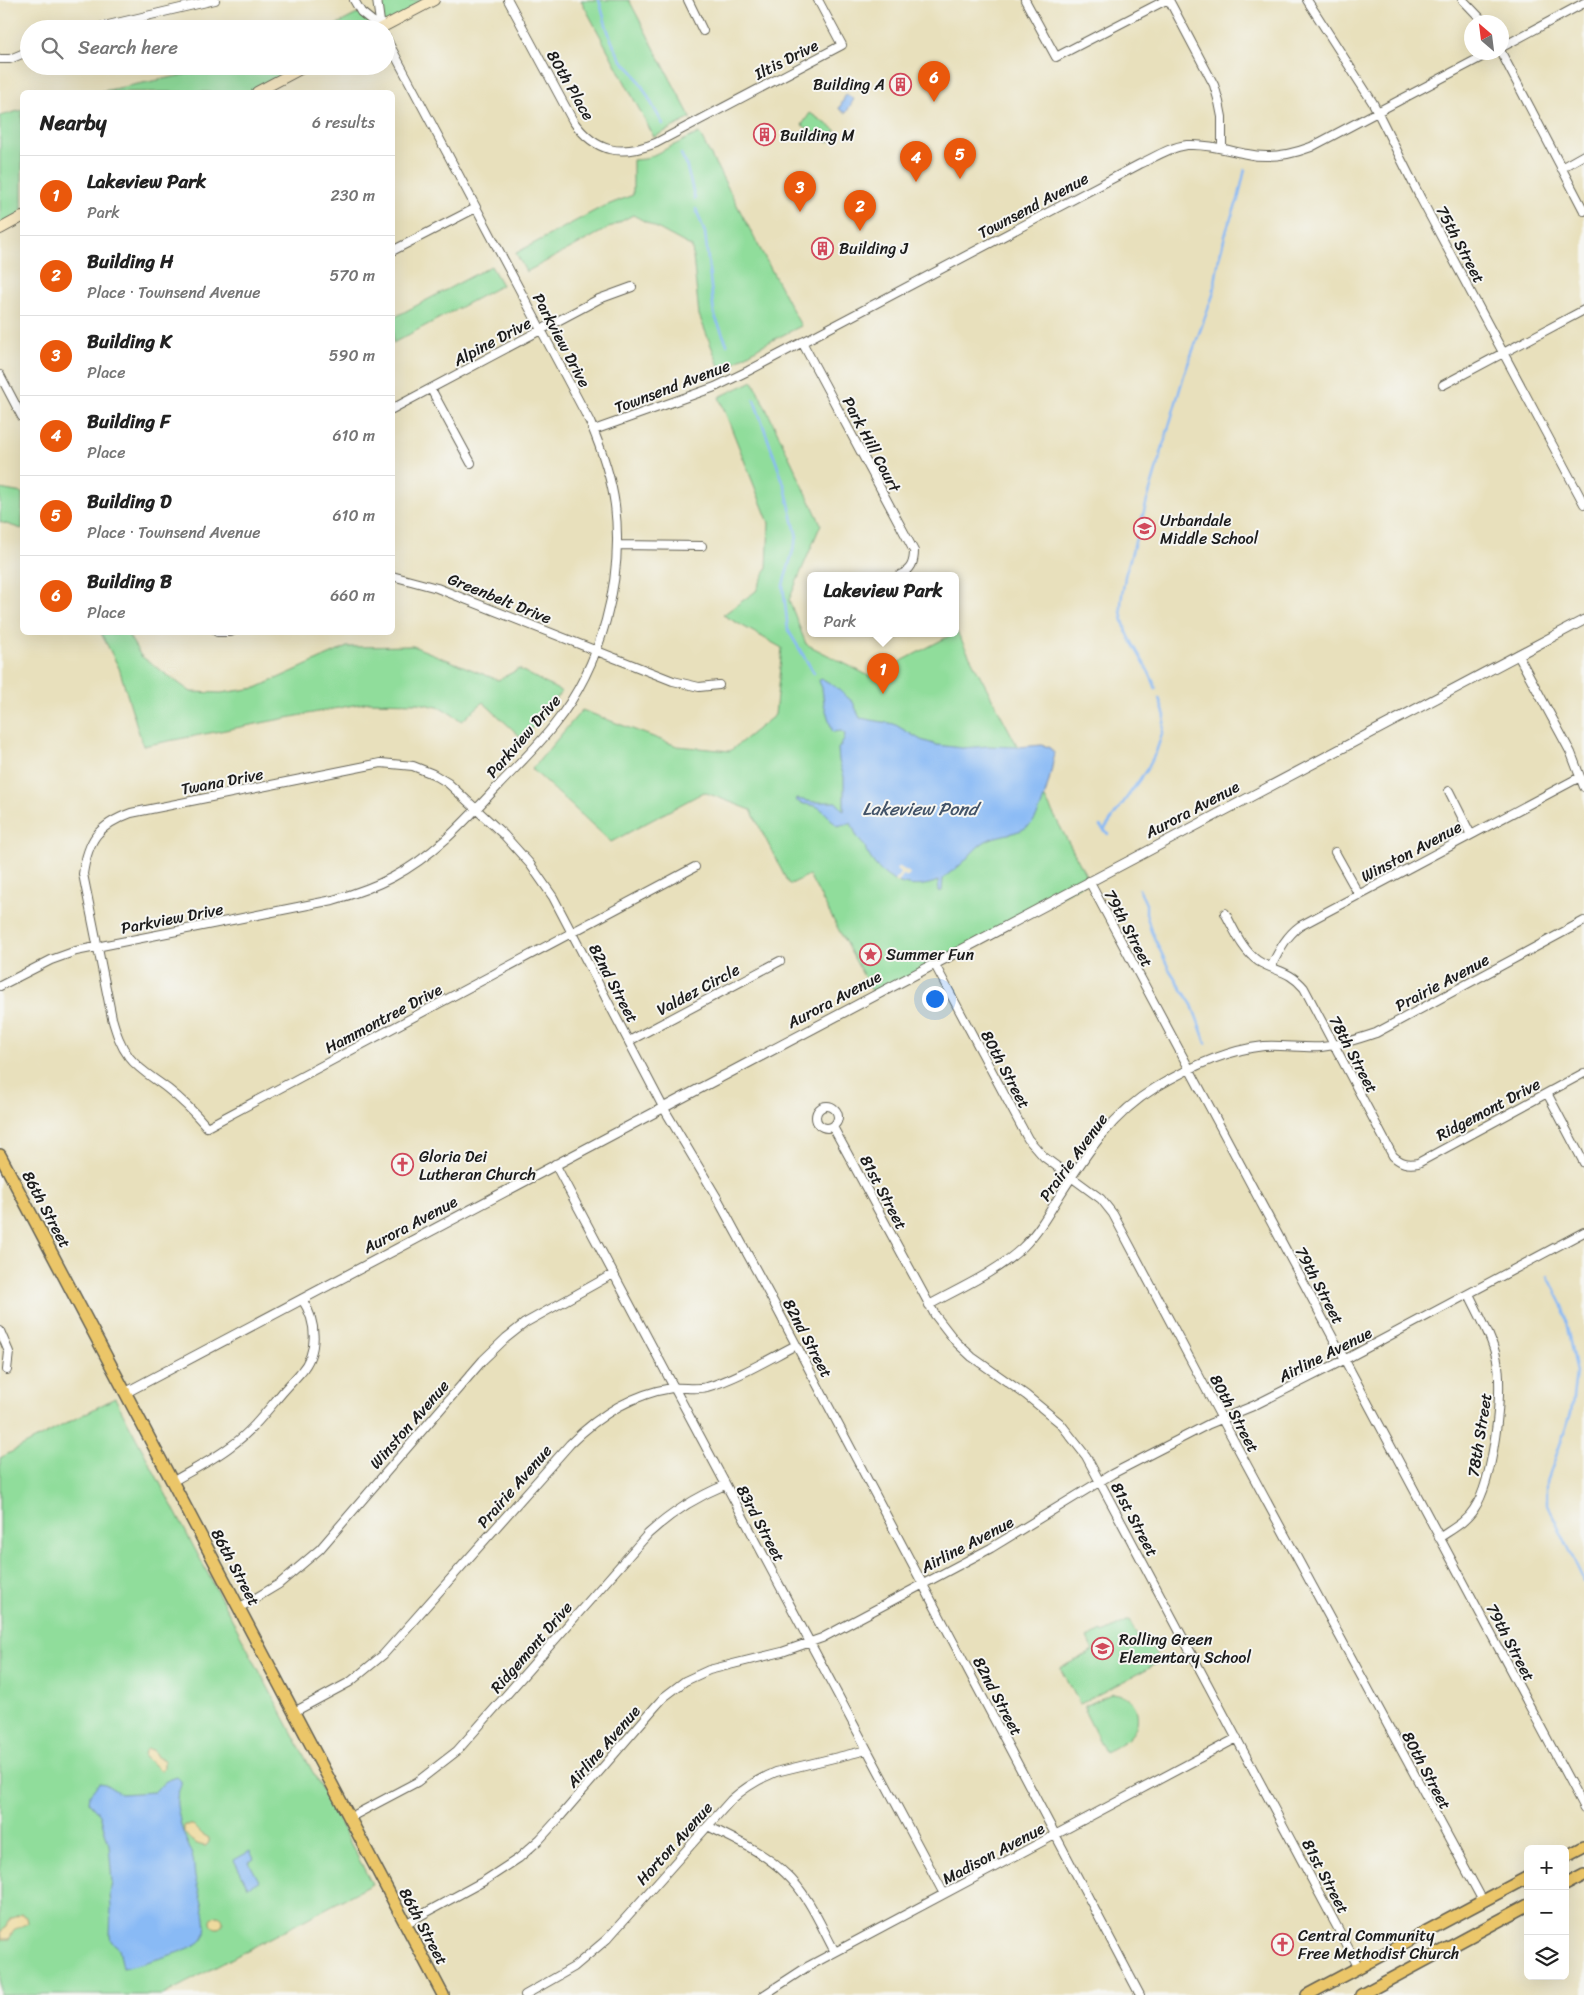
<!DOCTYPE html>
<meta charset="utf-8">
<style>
:root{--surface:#fff;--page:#f6f6f6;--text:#222;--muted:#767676;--line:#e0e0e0;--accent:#ea580c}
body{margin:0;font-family:Sriracha,sans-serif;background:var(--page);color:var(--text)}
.controls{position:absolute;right:15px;bottom:15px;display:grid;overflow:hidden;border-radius:8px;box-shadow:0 5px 20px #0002}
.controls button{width:45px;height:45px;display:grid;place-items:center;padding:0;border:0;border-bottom:1px solid var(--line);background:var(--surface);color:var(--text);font:25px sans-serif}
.compass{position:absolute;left:1464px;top:15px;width:45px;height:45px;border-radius:50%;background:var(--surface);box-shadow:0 5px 20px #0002;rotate:332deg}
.you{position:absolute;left:934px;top:998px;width:18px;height:18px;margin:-12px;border:4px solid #fff;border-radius:50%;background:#1a73e8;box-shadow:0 0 0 8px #1a73e833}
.badge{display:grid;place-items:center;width:32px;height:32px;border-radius:50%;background:var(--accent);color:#fff;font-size:16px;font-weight:700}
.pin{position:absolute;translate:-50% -41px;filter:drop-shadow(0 1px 2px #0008)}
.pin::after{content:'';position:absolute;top:26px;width:18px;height:15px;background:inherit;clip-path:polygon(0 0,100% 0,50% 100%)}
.popup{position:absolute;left:807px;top:572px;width:152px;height:65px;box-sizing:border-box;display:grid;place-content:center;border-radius:8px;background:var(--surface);filter:drop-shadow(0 1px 4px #0005);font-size:16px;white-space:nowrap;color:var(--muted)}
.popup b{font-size:19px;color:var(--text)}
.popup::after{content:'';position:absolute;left:50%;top:100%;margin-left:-10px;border:10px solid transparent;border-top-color:var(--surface)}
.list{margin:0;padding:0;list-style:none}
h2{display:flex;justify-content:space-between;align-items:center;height:65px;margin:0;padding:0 20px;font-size:21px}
h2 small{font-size:16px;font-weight:400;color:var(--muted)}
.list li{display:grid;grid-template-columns:32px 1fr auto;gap:15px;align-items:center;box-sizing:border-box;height:80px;padding:0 20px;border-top:1px solid var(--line)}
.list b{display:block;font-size:19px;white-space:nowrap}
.list p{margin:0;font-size:16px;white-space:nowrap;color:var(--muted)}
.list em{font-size:16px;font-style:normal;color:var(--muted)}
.icon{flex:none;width:28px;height:28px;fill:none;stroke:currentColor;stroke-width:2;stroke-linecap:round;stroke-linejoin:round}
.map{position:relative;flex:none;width:1584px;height:1995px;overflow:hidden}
.search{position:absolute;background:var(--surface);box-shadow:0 5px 20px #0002;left:20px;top:20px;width:375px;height:55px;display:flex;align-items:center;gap:12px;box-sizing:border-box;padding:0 18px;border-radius:28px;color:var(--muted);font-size:19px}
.panel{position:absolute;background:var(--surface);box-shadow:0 5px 20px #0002;left:20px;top:90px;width:375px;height:545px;border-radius:8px}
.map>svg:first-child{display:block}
.green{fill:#90dd9b;stroke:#567c5c}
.sand{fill:#eeda9e;stroke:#857b5d}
.water{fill:#89baf5;stroke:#526b88}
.pier{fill:#e8e0bc}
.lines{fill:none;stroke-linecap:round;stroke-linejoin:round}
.stream{stroke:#89baf5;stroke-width:2.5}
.minor-casing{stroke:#636154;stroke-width:10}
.tertiary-casing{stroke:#636154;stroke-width:11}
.secondary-casing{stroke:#636154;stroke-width:12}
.primary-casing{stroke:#636154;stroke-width:14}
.minor{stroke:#fff;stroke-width:8}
.tertiary{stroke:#fff;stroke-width:9}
.secondary{stroke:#f7e8c3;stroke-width:10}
.primary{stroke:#ebc669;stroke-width:11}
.labels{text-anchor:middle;stroke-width:4;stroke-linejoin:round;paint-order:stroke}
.street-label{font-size:16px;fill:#1c1c1c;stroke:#f6f6f2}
.poi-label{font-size:16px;fill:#1c1c1c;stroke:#f6f6f2;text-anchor:start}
.water-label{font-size:18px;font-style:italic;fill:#425368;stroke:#f6f6f2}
</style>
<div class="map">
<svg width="1584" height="1995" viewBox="0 0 1584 1995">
<rect width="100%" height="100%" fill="#f6f6f2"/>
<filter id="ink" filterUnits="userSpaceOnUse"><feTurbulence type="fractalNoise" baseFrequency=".02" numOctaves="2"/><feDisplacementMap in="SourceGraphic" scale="10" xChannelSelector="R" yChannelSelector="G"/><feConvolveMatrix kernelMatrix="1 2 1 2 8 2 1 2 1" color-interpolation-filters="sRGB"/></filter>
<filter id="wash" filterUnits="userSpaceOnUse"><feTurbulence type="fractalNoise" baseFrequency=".0096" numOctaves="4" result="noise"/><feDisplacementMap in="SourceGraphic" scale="20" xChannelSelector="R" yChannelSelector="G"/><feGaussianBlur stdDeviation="1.12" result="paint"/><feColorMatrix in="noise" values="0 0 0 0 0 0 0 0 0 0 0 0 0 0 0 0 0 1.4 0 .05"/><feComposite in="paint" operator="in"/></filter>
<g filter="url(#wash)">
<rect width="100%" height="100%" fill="#e8e0bc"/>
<!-- green -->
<path class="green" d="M384 0H434L379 29H328L361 12 381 27 379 3Z
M581 0H629L691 118 654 137Z
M228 66H306L257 92H98Z
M22 110V217L0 228V116Z
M810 113 836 130 829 142 802 125Z
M699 133 801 326 761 346 721 371 699 315 692 247 633 215 526 272 516 253 600 208 633 195V160L645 159Z
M491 266 502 285 393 343V318Z
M753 381 821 524 789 600 806 644 871 677 957 632 1089 881 874 995 809 875 789 885 751 810 704 792 611 842 532 769 582 710 677 746 730 751 775 715 782 648 723 615 756 591 767 568 769 523 719 397Z
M0 489 22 493V529L0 522Z
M101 633H127L141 656 191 692 221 693 256 688 347 647 413 646 498 680 519 669 562 692 523 739 483 702 462 721 442 708 419 703 369 702 143 746 119 668Z
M115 1398 372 1884 163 1995H0V1458Z
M1129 1620 1138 1637 1145 1634 1160 1662 1080 1704 1060 1668 1093 1651 1087 1638 1102 1631 1103 1633Z
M1113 1693C1117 1694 1122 1694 1125 1696 1139 1703 1141 1723 1132 1734 1125 1743 1115 1747 1105 1752L1085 1712V1706Z"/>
<!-- sand -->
<path class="sand" d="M148 1749 153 1750 157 1757 164 1760V1766L163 1770H160L144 1757 145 1751Z
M186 1825H193L202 1834 209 1838V1842L206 1846C195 1845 190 1840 184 1832V1826Z
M21 1914 27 1917 28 1923 15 1929 9 1939H1L0 1932 7 1927 10 1919Z
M211 1922a6 6 0 1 1 12 0a6 6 0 1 1-12 0Z"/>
<!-- water -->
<path class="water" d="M846 94 854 99 846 113 839 109Z
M821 678 833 685 853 702 860 718 894 724 921 740 937 745 962 748 988 746 1018 747 1042 745 1049 747 1054 753C1053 768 1042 816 1030 825 1019 834 1002 834 990 839 976 845 969 858 958 867 953 871 947 874 943 879L942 891 939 892 938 881C909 893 883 881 868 854 866 852 866 849 865 847 864 844 861 843 860 841 856 836 854 829 851 823L837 826C831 820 823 808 815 806 807 804 803 805 795 800L797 799 813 802H836L844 811V777L839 761 838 749 844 740 845 734 841 731 833 732 832 730 824 704 822 688 819 681Z
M177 1777 181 1781C182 1787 177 1792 177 1799 176 1805 179 1815 180 1821 182 1833 188 1843 192 1854 194 1861 194 1869 195 1877 198 1892 212 1927 202 1940 195 1950 137 1965 123 1968L119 1948 111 1941 110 1936 111 1907 110 1894 112 1882 109 1845 100 1815 89 1802 90 1794 99 1783 105 1784 121 1794 154 1792 166 1781Z
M250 1851 254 1859 249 1862 259 1881 248 1887 234 1860Z"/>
<!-- pier -->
<path class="pier" d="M898 866 910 873 908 877 903 875 898 883 895 881 900 873 896 870Z"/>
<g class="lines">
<!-- stream -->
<path class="stream" d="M599 0C605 20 609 41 621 59 624 64 630 68 634 73 645 90 653 107 663 124
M681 154 686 164 695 199
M696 209 705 233 714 314 727 344
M754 400 785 487 797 537 783 585 788 630 814 673
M1156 689C1147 661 1125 641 1121 611 1120 600 1124 587 1125 576L1184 375 1213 295 1219 258 1228 225 1238 200 1245 169
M1100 826 1108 834
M1104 830 1147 769 1156 752 1163 731 1165 716 1159 698
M1139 889 1146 904V913L1151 931 1169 969 1192 1005 1206 1043
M1548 1276 1563 1306 1576 1373 1571 1413 1547 1482V1504L1584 1581"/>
</g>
</g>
<g filter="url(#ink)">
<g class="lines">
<defs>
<path id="minor" d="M354 0 361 12 381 28
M377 0 381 29
M508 0 573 121C596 153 621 157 656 143L842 45 818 0
M688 0 703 31
M1025 0 1056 57 1166 0
M1169 0 1214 85 1219 102 1222 117V147
M1307 0 1373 103 1421 199 1584 504
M1463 0 1484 22
M91 29 215 0
M1502 47 1584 3
M1501 52 1584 211
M0 59H10L29 51
M1561 168 1584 155
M392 251 476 208
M802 342 914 551C914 563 911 570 900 575
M0 375 22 417
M1443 385 1584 310
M431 389 471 463
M392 409 599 299 632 287
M594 430 715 387 748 371 1140 164C1155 157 1170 147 1187 145 1208 144 1227 150 1247 154 1269 159 1290 155 1311 147L1491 52
M617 545 702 546
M392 576 437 588 673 681 699 687 719 685
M217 632H231
M1518 655 1571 753 1584 787
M1449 791 1471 835
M1335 852 1359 895
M695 867 207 1127C195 1113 182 1100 168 1089 154 1078 140 1071 129 1057 120 1045 116 1032 112 1018L83 874C88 840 98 825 131 813L381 763 413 766 433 774 448 783 504 835 530 864 553 897 663 1107 716 1196 774 1303 1140 1995
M1089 881 1584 1808
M1225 913C1234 929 1242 950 1258 961 1276 972 1289 970 1304 988L1393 1156C1401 1163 1407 1165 1418 1163L1584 1073
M934 963 1028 1139 1044 1157 1101 1199 1113 1214 1222 1419 1483 1901
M1271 967C1279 951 1285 937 1300 926L1580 777
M0 986 51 960 76 951 333 900C354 894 374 887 393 877 435 855 466 820 498 786 517 766 537 747 554 725 602 665 624 580 615 505 611 475 601 448 590 422L386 38
M629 1041 780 961
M1547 1093 1584 1163
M816 1117a11 11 0 1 1 22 0a11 11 0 1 1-22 0Z
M833 1127 935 1315 956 1342 972 1357 1026 1395 1060 1423 1086 1456 1359 1968
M555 1164 944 1894
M929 1305C960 1288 997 1272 1023 1247 1038 1232 1049 1213 1060 1195 1086 1154 1113 1113 1155 1088 1188 1068 1226 1050 1264 1046 1283 1045 1302 1048 1321 1047 1340 1045 1358 1039 1376 1033L1584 921
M0 1331 9 1352 7 1370
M172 1482C192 1470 213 1460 231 1446 251 1432 266 1412 282 1393 288 1386 294 1380 300 1373 319 1352 317 1322 302 1299
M1439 1538C1452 1529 1466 1522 1474 1509 1493 1482 1504 1392 1497 1360 1492 1337 1479 1315 1469 1294
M239 1608 279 1584 320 1549 483 1360 506 1338 525 1323 613 1274
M294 1712 350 1682 383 1655 570 1444C598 1416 633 1394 672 1388 684 1387 695 1390 707 1387 738 1378 767 1360 796 1345
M349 1818 417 1782 457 1751 648 1534C671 1513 696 1497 725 1485
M708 1826C735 1840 764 1852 786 1874 808 1894 821 1926 835 1952
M405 1924 484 1881 519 1858 540 1839 559 1818 655 1707 664 1697 685 1681 709 1670 782 1652 822 1638 991 1548 1112 1474 1209 1424 1253 1406 1344 1360 1584 1232
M525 1995 574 1967 607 1939 731 1800C744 1788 759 1779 776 1772L867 1750
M764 1995 807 1967 1237 1738"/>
<path id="tertiary" d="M125 1393 1584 620"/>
<path id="secondary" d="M379 29 434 0
M257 92 306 66
M0 229 22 217"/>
<path id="primary" d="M0 1155 443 1995
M1565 1857 1584 1847
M1565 1885 1584 1875
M1307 1995 1528 1877
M1361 1995 1528 1905"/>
</defs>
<!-- minor casing -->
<use href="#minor" class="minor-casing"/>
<!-- tertiary casing -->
<use href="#tertiary" class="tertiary-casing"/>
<!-- secondary casing -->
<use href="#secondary" class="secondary-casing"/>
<!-- primary casing -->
<use href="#primary" class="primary-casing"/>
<!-- minor -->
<use href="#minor" class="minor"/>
<!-- tertiary -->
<use href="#tertiary" class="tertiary"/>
<!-- secondary -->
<use href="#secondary" class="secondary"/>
<!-- primary -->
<use href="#primary" class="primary"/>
</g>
</g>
<!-- icons -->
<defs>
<symbol id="building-ring" viewBox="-11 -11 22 22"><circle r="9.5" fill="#f6f6f2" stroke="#d1495b" stroke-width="1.5"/><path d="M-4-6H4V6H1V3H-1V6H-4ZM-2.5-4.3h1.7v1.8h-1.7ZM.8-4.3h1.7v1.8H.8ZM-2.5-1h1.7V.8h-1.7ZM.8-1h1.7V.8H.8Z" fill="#d1495b"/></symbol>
<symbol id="school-ring" viewBox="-11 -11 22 22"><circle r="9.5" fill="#f6f6f2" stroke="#d1495b" stroke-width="1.5"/><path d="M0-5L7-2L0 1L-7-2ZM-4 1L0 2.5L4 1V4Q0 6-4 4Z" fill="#d1495b"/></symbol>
<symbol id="sight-ring" viewBox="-11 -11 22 22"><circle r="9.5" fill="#f6f6f2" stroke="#d1495b" stroke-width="1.5"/><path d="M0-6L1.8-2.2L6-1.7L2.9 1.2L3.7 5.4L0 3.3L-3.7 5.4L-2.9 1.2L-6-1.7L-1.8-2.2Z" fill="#d1495b"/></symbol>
<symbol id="church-ring" viewBox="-11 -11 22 22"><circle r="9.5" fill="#f6f6f2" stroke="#d1495b" stroke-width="1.5"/><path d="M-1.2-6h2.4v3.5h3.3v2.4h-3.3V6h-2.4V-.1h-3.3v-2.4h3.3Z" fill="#d1495b"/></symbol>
</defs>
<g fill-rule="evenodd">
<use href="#building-ring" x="888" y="72" width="25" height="25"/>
<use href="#building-ring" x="752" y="122" width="25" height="25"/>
<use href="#building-ring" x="810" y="236" width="25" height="25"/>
<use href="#school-ring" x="1132" y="516" width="25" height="25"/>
<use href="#sight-ring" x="858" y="942" width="25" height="25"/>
<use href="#church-ring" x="390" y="1152" width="25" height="25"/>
<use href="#school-ring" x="1090" y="1636" width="25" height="25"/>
<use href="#church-ring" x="1270" y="1932" width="25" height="25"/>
</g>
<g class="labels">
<!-- street labels -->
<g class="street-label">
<text transform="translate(786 59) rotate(-27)" y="6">Iltis Drive</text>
<text transform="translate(571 85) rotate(60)" y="6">80th Place</text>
<text transform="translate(1033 205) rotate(-28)" y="6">Townsend Avenue</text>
<text transform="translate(1461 244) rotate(62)" y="6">75th Street</text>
<text transform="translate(562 340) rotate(62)" y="6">Parkview Drive</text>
<text transform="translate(492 341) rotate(-28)" y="6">Alpine Drive</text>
<text transform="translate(672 386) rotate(-21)" y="6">Townsend Avenue</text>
<text transform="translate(872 444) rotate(62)" y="6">Park Hill Court</text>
<text transform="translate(500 598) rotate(22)" y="6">Greenbelt Drive</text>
<text transform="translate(523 736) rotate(-49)" y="6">Parkview Drive</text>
<text transform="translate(222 781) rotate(-11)" y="6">Twana Drive</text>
<text transform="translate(1192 809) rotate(-28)" y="6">Aurora Avenue</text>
<text transform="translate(1411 851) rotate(-28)" y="6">Winston Avenue</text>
<text transform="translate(172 918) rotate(-11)" y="6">Parkview Drive</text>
<text transform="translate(1129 928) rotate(62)" y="6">79th Street</text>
<text transform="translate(1442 982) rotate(-28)" y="6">Prairie Avenue</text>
<text transform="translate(614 983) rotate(62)" y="6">82nd Street</text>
<text transform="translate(698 989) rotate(-28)" y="6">Valdez Circle</text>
<text transform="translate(834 999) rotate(-28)" y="6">Aurora Avenue</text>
<text transform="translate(383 1018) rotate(-28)" y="6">Hammontree Drive</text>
<text transform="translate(1354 1054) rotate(62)" y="6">78th Street</text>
<text transform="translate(1006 1069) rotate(62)" y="6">80th Street</text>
<text transform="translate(1488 1109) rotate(-28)" y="6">Ridgemont Drive</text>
<text transform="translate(1073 1157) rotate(-54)" y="6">Prairie Avenue</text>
<text transform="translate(884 1192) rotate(62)" y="6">81st Street</text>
<text transform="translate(47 1209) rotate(62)" y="6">86th Street</text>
<text transform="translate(410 1224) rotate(-28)" y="6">Aurora Avenue</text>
<text transform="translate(1320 1285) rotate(62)" y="6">79th Street</text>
<text transform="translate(808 1338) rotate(62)" y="6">82nd Street</text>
<text transform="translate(1325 1354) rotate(-27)" y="6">Airline Avenue</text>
<text transform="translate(1235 1413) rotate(62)" y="6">80th Street</text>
<text transform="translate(409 1424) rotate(-49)" y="6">Winston Avenue</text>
<text transform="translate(1479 1435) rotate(-81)" y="6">78th Street</text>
<text transform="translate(514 1486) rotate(-49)" y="6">Prairie Avenue</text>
<text transform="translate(1135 1519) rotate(62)" y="6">81st Street</text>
<text transform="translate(761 1523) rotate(62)" y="6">83rd Street</text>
<text transform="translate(967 1544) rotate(-28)" y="6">Airline Avenue</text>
<text transform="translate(236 1567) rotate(62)" y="6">86th Street</text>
<text transform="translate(1511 1642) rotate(62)" y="6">79th Street</text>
<text transform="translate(531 1647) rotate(-49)" y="6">Ridgemont Drive</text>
<text transform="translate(998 1696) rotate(62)" y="6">82nd Street</text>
<text transform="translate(603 1746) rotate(-49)" y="6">Airline Avenue</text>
<text transform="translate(1427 1770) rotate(62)" y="6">80th Street</text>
<text transform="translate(674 1843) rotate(-48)" y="6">Horton Avenue</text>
<text transform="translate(993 1853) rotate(-28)" y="6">Madison Avenue</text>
<text transform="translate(1326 1876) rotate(62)" y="6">81st Street</text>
<text transform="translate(424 1926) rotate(62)" y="6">86th Street</text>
</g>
<!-- poi labels -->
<g class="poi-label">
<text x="885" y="90" text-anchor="end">Building A</text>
<text x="780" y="141">Building M</text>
<text x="839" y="254">Building J</text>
<text x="1160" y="526">Urbandale<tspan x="1160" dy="18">Middle School</tspan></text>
<text x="886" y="960">Summer Fun</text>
<text x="419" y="1162">Gloria Dei<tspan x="419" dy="18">Lutheran Church</tspan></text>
<text x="1119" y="1645">Rolling Green<tspan x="1119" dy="18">Elementary School</tspan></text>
<text x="1298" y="1941">Central Community<tspan x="1298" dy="18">Free Methodist Church</tspan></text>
</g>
<!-- water labels -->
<g class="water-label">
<text x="920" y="815">Lakeview Pond</text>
</g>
</g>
</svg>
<div class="controls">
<button>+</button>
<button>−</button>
<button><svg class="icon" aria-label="layers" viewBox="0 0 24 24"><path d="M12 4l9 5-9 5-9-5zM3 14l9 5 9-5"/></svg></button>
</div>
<svg class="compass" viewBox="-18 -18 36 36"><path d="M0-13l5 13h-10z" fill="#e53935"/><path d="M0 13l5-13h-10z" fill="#767676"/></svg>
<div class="you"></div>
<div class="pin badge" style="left:883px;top:694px">1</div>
<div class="popup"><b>Lakeview Park</b>Park</div>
<div class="pin badge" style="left:860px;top:231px">2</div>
<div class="pin badge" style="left:800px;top:212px">3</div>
<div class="pin badge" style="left:916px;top:182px">4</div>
<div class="pin badge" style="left:960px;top:179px">5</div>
<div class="pin badge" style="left:934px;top:102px">6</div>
<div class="search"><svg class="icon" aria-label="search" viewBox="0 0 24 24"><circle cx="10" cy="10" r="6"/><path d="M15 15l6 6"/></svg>Search here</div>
<section class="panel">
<h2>Nearby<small>6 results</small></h2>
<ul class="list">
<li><span class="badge">1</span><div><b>Lakeview Park</b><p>Park</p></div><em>230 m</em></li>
<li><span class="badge">2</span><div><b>Building H</b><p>Place · Townsend Avenue</p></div><em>570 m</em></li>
<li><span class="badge">3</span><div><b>Building K</b><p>Place</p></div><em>590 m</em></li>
<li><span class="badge">4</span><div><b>Building F</b><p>Place</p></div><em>610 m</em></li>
<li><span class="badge">5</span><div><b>Building D</b><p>Place · Townsend Avenue</p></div><em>610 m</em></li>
<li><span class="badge">6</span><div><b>Building B</b><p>Place</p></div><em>660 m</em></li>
</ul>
</section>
</div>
